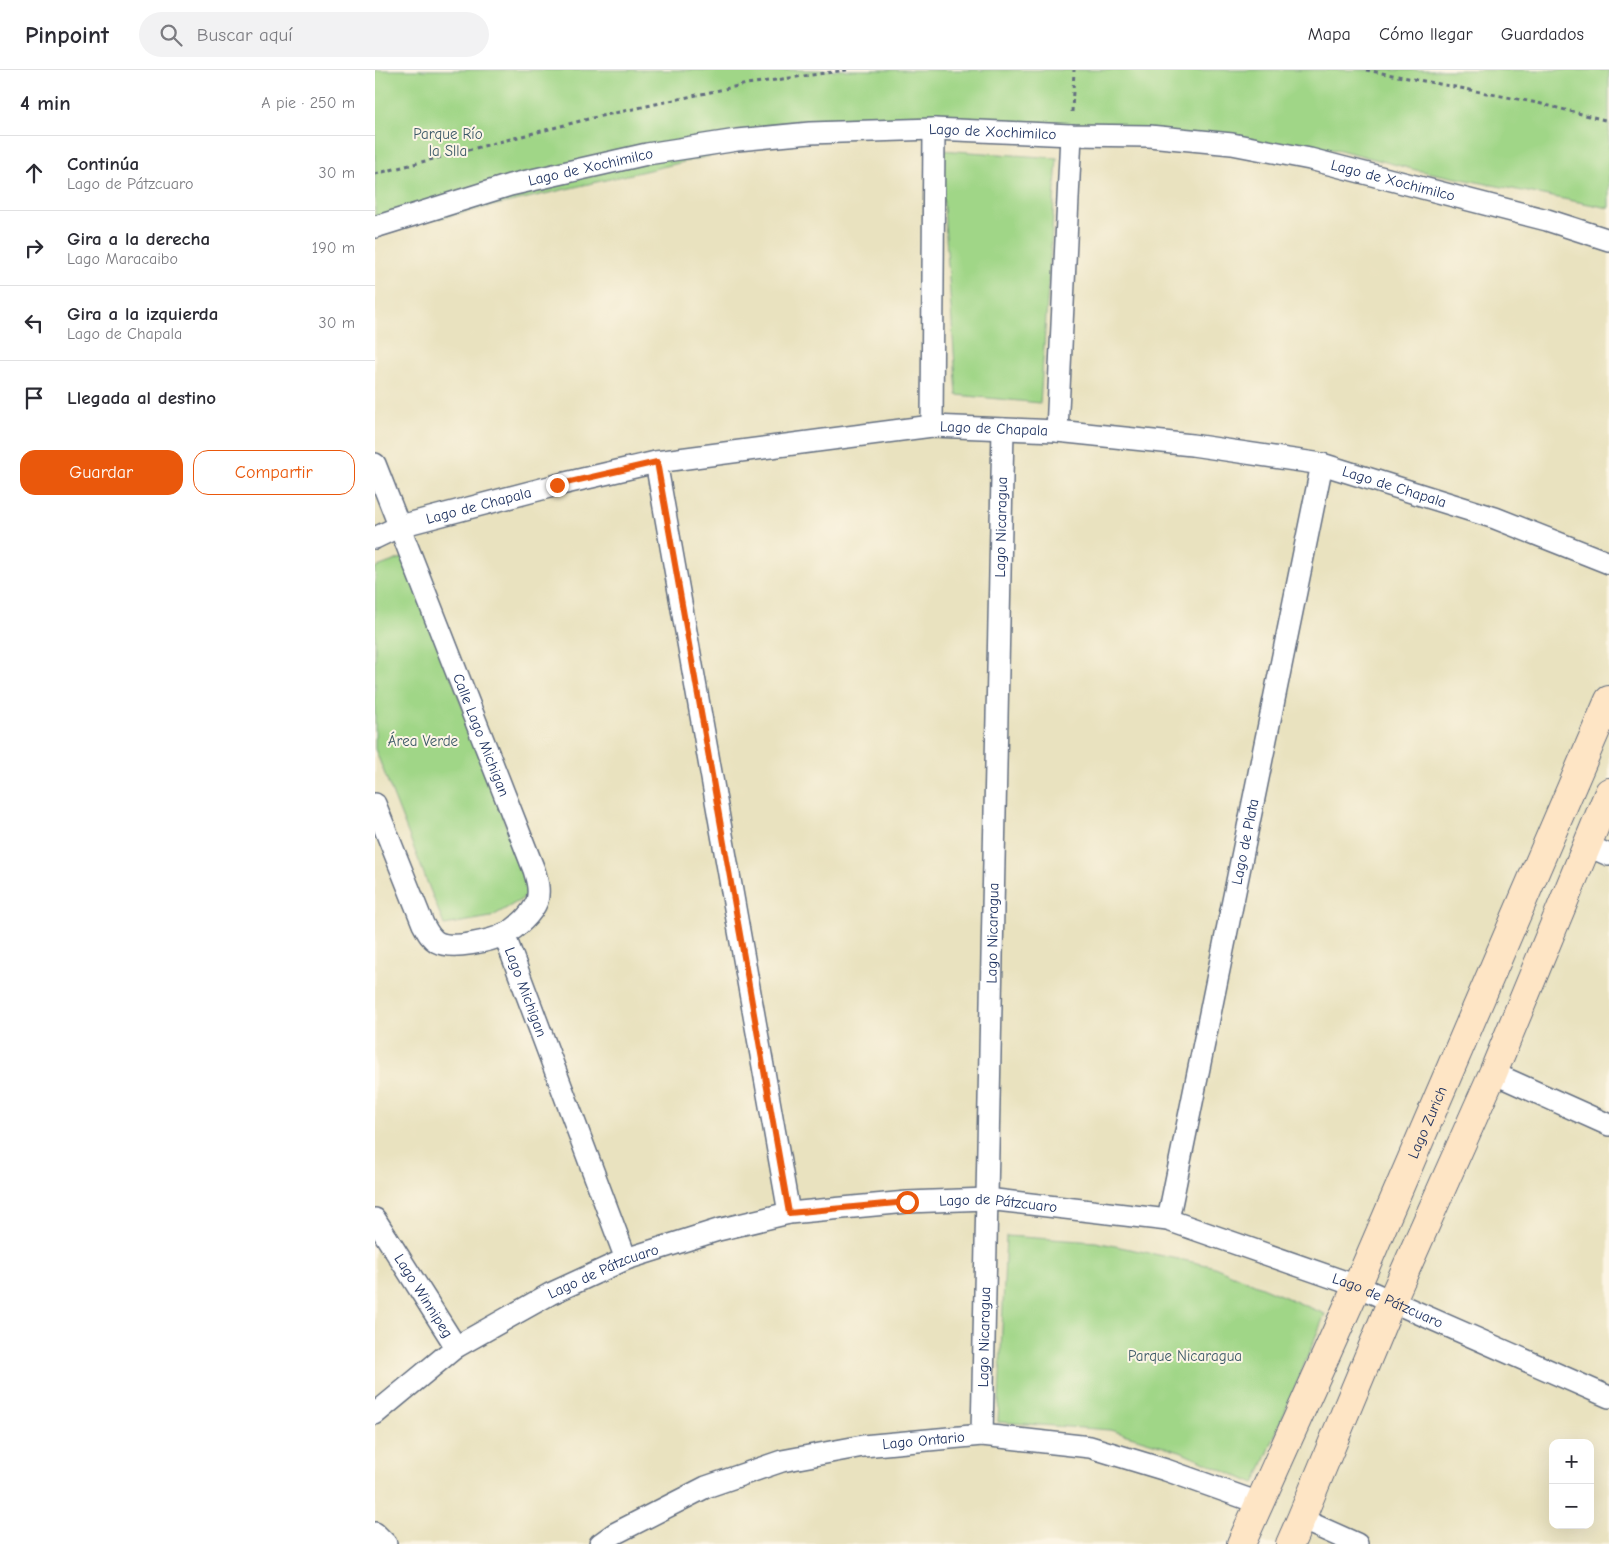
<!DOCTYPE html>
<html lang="es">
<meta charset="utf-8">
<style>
:root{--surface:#fff;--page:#f2f2f3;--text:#2b2b33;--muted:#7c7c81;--line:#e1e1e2;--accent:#ea580c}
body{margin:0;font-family:"Comic Neue",sans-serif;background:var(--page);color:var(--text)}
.controls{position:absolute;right:15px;bottom:15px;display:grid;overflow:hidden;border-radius:10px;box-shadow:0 5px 20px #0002}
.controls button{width:45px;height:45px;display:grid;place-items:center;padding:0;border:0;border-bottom:1px solid var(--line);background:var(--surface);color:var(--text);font:25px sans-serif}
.stop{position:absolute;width:15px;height:15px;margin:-11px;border:4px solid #ea580c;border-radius:50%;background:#fff}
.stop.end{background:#ea580c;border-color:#fff;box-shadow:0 1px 5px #0008}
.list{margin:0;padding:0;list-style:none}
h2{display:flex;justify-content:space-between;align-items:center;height:65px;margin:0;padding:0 20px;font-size:21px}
h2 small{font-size:16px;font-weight:400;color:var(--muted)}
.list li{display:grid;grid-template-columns:32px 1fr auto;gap:15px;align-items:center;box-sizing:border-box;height:75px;padding:0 20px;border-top:1px solid var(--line)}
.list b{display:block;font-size:19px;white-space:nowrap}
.list p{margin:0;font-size:16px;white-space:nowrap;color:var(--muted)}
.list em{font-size:16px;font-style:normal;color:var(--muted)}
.actions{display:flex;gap:10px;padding:15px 20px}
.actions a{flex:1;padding:11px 0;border:1px solid var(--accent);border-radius:15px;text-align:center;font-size:18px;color:var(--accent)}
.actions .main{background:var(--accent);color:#fff}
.icon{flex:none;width:28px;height:28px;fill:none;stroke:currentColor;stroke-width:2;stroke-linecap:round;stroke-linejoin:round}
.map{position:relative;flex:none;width:1234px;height:1474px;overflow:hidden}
header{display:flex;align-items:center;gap:30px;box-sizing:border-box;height:70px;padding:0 25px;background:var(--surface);border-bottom:1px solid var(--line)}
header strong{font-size:24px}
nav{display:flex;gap:28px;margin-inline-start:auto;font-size:18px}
.search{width:350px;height:45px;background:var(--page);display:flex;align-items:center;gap:12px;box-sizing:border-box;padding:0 18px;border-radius:28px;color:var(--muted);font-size:19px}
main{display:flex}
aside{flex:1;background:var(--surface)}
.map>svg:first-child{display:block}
.green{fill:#a0d687;stroke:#5e8272}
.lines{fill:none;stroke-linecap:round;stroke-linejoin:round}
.street-casing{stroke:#636e80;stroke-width:24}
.secondary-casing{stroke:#636e80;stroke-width:30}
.path{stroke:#636e80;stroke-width:3;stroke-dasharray:4 4;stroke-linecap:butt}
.street{stroke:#fff;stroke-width:21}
.secondary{stroke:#fee5c5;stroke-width:28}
.route{stroke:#ea580c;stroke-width:6}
.labels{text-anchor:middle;stroke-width:4;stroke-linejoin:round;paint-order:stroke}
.street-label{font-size:15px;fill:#1b2f5e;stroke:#fcf5e5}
.park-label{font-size:15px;fill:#3c5968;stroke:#fcf5e5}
</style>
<header>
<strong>Pinpoint</strong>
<div class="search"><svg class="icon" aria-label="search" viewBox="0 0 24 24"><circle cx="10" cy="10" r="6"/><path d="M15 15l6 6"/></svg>Buscar aquí</div>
<nav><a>Mapa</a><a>Cómo llegar</a><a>Guardados</a></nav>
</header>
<main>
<aside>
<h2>4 min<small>A pie · 250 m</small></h2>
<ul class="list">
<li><svg class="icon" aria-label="ahead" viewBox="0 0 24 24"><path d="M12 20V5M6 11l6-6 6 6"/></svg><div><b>Continúa</b><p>Lago de Pátzcuaro</p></div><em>30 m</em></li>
<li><svg class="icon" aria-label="right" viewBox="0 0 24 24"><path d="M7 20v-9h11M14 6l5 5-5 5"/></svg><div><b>Gira a la derecha</b><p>Lago Maracaibo</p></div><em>190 m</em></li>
<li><svg class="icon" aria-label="left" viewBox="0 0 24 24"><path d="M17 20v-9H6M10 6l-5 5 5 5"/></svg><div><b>Gira a la izquierda</b><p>Lago de Chapala</p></div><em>30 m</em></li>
<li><svg class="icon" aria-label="arrive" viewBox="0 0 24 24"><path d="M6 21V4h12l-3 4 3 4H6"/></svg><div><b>Llegada al destino</b></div></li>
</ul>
<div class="actions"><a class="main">Guardar</a><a>Compartir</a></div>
</aside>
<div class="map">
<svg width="1234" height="1474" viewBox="0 0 1234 1474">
<rect width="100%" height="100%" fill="#fcf5e5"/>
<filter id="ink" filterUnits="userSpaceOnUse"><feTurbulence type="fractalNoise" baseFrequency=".02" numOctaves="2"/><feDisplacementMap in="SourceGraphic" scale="10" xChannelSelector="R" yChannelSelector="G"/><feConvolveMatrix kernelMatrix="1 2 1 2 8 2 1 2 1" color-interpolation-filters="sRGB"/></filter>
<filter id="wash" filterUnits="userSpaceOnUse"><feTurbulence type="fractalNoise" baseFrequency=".0096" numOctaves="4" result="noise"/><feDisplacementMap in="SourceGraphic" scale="20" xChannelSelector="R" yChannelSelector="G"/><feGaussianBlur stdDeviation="1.12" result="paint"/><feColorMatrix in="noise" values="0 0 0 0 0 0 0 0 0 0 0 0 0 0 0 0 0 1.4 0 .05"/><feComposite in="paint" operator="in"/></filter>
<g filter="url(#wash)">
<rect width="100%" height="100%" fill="#e9e2bf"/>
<!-- green -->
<path class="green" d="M0 0H1234V138L1041 100 965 80 774 66 435 63 0 163Z
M565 80 682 88 665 333 582 325Z
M32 486 156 824 116 847 69 855 0 679V498Z
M631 1166 721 1172 837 1196 950 1244 880 1414 805 1381 735 1360 623 1352Z"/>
</g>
<g filter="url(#ink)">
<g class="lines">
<defs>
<g id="street">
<path id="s1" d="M0 157 135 115 272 84 362 70 435 63 559 59 696 65 774 66 857 74 935 89 1172 150 1234 170"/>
<path d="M557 356 559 59"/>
<path d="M682 361 696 65"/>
<path d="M281 392 414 1143"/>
<path id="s2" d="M0 394 159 800C162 810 165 820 162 831 157 844 142 858 130 864 116 871 77 880 62 872 55 868 52 861 48 854L0 734"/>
<path id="s3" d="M0 468 25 456 182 415 281 392 557 356 682 361 817 375 947 394 1120 448 1234 493"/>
<path d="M1211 775 1234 785"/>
<path id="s4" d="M129 864 251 1189"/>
<path d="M1118 1003 1234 1055"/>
<path id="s5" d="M0 1149 81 1277"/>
<path id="s6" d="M793 1150 947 394"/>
<path id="s7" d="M0 1344 81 1277 175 1224 251 1189 343 1160 414 1143 532 1132 612 1129 793 1150 982 1216 1234 1327"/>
<path id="s8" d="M607 1365 628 359"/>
<path d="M926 1449 982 1474"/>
<path d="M0 1463 11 1474"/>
<path id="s9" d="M225 1474 239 1464 331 1417 407 1391 488 1376 607 1365 715 1377 791 1400 884 1433"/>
</g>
<g id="secondary">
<path id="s10" d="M866 1474 982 1216 1234 630"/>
<path d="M915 1474 926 1449 1017 1230 1118 1003 1234 722"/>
</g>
</defs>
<!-- street casing -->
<use href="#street" class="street-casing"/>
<!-- secondary casing -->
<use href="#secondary" class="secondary-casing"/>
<!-- path -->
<path class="path" d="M991 0 1163 33 1234 51
M697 42 699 0
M0 104 217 48 372 14 472 0"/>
<!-- street -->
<use href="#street" class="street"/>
<!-- secondary -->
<use href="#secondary" class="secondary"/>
</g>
</g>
<g class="lines" filter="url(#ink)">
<!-- route -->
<path class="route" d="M182 415 282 392 414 1143 532 1132"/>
</g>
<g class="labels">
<!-- street labels -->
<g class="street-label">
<text dy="5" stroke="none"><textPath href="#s1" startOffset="629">Lago de Xochimilco</textPath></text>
<text dy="5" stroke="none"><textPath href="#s1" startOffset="224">Lago de Xochimilco</textPath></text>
<text dy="5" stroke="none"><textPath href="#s1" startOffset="1034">Lago de Xochimilco</textPath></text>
<text dy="5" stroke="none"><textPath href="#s3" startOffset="632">Lago de Chapala</textPath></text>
<text dy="5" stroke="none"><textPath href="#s3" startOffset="1038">Lago de Chapala</textPath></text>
<text dy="5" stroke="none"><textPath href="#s3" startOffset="109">Lago de Chapala</textPath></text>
<text dy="5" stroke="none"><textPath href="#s8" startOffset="908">Lago Nicaragua</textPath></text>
<text dy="5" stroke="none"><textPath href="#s2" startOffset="291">Calle Lago Michigan</textPath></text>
<text dy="5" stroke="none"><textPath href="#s6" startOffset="386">Lago de Plata</textPath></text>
<text dy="5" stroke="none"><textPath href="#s8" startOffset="502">Lago Nicaragua</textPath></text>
<text dy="5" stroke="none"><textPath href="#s4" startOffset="62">Lago Michigan</textPath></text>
<text dy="5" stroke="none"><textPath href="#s10" startOffset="461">Lago Zurich</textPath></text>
<text dy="5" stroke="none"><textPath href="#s7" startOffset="676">Lago de Pátzcuaro</textPath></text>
<text dy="5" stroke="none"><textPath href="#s7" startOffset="271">Lago de Pátzcuaro</textPath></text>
<text dy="5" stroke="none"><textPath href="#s5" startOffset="91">Lago Winnipeg</textPath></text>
<text dy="5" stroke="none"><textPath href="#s7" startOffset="1081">Lago de Pátzcuaro</textPath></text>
<text dy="5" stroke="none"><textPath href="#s8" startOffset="98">Lago Nicaragua</textPath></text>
<text dy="5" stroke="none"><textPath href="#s9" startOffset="344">Lago Ontario</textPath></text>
</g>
<!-- park labels -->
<g class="park-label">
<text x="73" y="69">Parque Río<tspan x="73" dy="17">la Slla</tspan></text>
<text x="48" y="676">Área Verde</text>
<text x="810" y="1291">Parque Nicaragua</text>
</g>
</g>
</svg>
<div class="controls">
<button>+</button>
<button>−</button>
</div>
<div class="stop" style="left:532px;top:1132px"></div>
<div class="stop end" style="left:182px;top:415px"></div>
</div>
</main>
